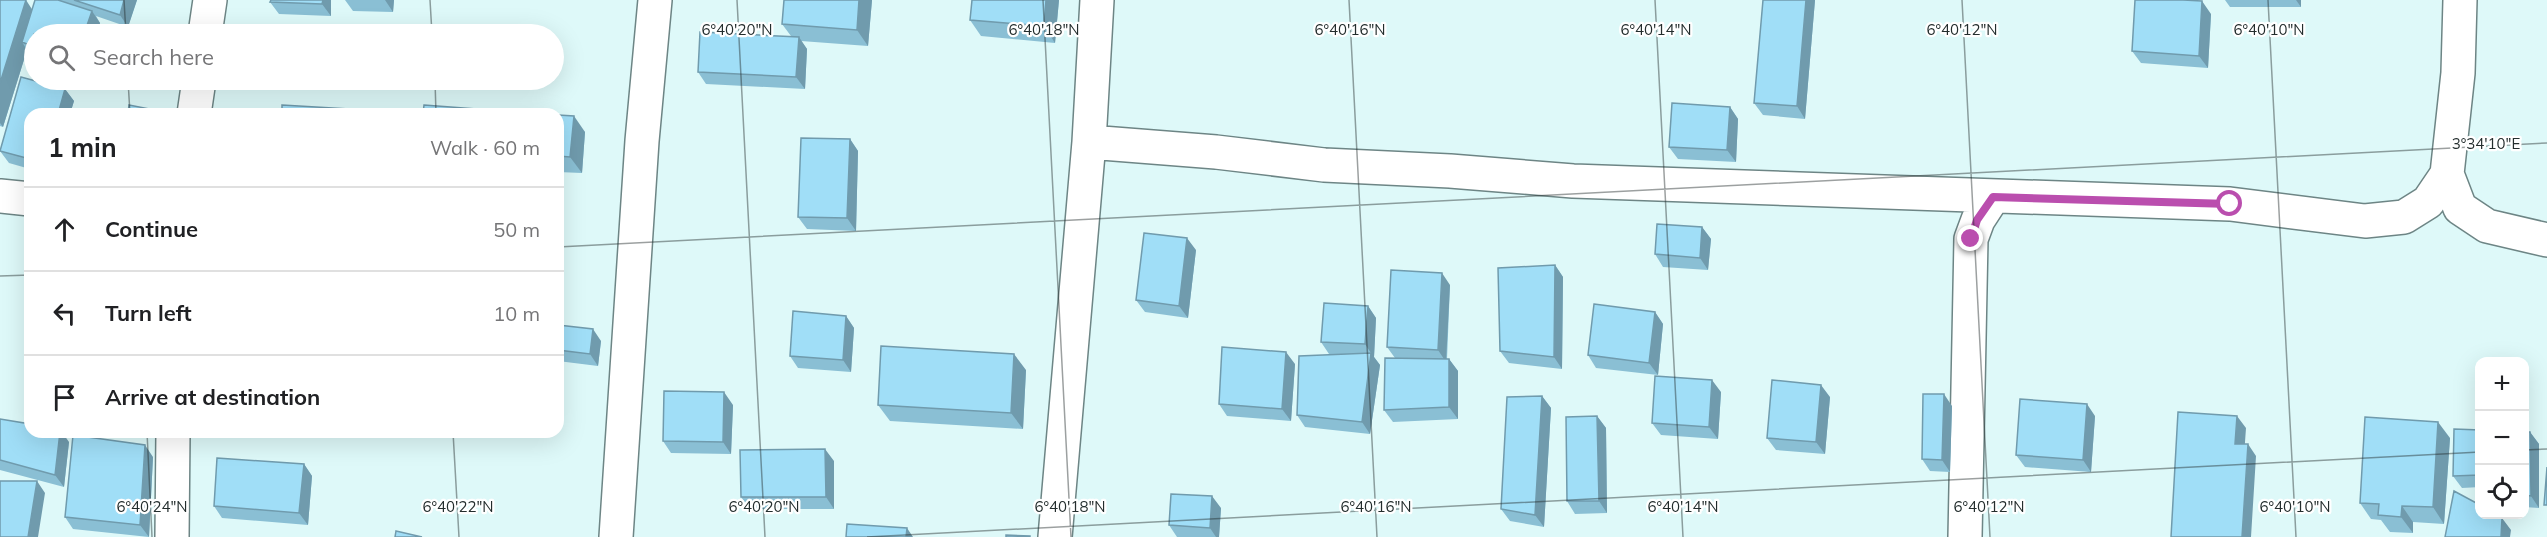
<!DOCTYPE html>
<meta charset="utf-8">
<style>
:root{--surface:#fff;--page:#f6f6f6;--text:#202124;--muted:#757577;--line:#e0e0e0}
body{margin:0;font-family:Mulish,sans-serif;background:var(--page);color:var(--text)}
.controls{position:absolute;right:18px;bottom:18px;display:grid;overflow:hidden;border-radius:12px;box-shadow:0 6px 24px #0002}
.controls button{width:54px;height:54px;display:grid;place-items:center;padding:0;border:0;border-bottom:2px solid var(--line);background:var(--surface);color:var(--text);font:30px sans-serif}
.stop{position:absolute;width:18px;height:18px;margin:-14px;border:4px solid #ba4eae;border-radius:50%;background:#fff}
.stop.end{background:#ba4eae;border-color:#fff;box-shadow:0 2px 6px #0008}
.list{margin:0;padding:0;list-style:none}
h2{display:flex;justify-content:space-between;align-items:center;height:78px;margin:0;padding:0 24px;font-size:26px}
h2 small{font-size:20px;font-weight:400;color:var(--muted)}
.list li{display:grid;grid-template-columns:39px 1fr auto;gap:18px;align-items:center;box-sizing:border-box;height:84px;padding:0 24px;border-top:2px solid var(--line)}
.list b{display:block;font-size:22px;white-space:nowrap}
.list em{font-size:20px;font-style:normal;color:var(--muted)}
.icon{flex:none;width:33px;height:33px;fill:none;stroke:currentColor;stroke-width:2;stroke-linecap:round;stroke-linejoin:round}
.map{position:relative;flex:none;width:2547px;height:537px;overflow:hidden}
.search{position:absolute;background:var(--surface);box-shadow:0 6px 24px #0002;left:24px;top:24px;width:540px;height:66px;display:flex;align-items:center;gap:15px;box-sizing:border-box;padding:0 21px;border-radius:33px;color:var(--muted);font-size:22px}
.panel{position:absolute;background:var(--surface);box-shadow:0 6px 24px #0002;left:24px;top:108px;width:540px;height:330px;border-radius:18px}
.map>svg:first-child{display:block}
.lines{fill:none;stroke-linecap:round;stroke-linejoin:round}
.street-casing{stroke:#6d8585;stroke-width:36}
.street{stroke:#fff;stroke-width:33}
.wall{fill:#8abfd4}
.shaded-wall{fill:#709bad}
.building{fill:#a0def7;stroke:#709bad;stroke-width:1.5}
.route{stroke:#ba4eae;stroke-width:8}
.ticks{fill:none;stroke:#232d2d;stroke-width:1.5;stroke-opacity:0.45}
.ticks-label{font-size:15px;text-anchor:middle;fill:#232d2d;stroke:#fff;stroke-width:4.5;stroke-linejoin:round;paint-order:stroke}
</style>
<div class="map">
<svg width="2547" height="537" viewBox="0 0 2547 537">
<rect width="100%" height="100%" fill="#def9f9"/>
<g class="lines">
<defs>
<path id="street" d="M205 34 210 0
M194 114 199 80
M1089 142 1216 152 1324 165 1450 171 1573 181 2230 204 2365 221 2404 217 2428 202 2447 174 2458 73 2460 0
M2447 174 2460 208 2487 226 2547 240
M0 196 30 199
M172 537 173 432
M616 537 642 141 655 0
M1055 537 1089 142 1097 0
M1965 537 1971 239 1978 220 1993 197"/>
</defs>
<!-- street casing -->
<use href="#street" class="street-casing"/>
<!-- street -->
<use href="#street" class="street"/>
</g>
<!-- wall -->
<path class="wall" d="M0 0 32 10 35 0H137L128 27 96 16 100 23 97 34H34V56L30 55 27 50 3 127 0 126Z
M331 0V16L279 14 270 2Z
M345 0H394L393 12 353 11Z
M784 0H872L868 46 801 41 807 49 805 89 706 84 698 72 791 36 782 24Z
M972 0H1059L1055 43 981 36 970 20Z
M1763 0H1815L1805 119 1763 115 1754 103Z
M2225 0H2301V7H2230Z
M2211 14 2208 68 2141 63 2132 51Z
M21 77 65 89 74 101 70 114H30V169L9 163 0 151Z
M1730 107 1738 119 1736 162 1678 159 1669 147Z
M558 115 585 132 582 173 558 172Z
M850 139 858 151 856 231 807 229 798 217Z
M1702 227 1711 239 1708 270 1663 267 1655 254Z
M1196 250 1188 318 1145 312 1136 300Z
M1555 265 1563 277 1562 369 1509 363 1500 351Z
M1450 285 1447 359H1449L1458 371V419L1393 422 1384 410 1395 358 1387 347Z
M1368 306 1376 318 1374 357 1380 365 1370 434 1305 427 1297 415 1335 354H1329L1321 342Z
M1655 312 1663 324 1658 375 1596 368 1588 355Z
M846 316 854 328 851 372 798 368 790 356Z
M558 325 601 341 598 366 558 361Z
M1295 364 1291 421 1227 416 1219 404Z
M1026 370 1023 429 890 421 878 405Z
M1721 392 1718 439 1661 435 1652 423Z
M1542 396 1551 408 1544 527 1510 521 1501 509Z
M1830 397 1825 454 1776 450 1767 438Z
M733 405 731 454 671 453 663 441Z
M1952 406 1950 472 1930 471 1922 459Z
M1597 416 1606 428 1607 513 1575 514 1567 501Z
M2095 416 2091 472 2025 467 2016 455Z
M0 419 69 442 64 487 0 470Z
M2480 430V487L2462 488 2453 476Z
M2524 432H2530L2539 444V508L2524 507Z
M2450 438 2444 524 2413 522V533L2390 532 2381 520 2371 519 2360 503Z
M153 457 149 537 73 529 65 517Z
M834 461V509H750L741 497Z
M304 464 312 476 308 525 222 518 214 506Z
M1221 508 1219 537H1177L1169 525Z"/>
<!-- shaded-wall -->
<path class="shaded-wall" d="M26 0 37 17 22 42 27 50 3 127 0 123V83Z
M124 0H137L128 27 120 15Z
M323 0H331V16L322 4Z
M385 0H394L393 12Z
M859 0H872L868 46 857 30Z
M1046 0H1059L1055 43 1044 26Z
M1806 0H1815L1805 119 1797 106Z
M2296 0H2301V7Z
M2202 1 2211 14 2208 68 2199 56Z
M92 11 100 23 97 34H84Z
M799 37 807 49 805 89 796 77Z
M65 89 74 101 70 114H58Z
M1730 107 1738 119 1736 162 1727 150Z
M574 116 585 132 582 173 570 157Z
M850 139 858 151 856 231 847 218Z
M1702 227 1711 239 1708 270 1700 258Z
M1187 238 1196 250 1188 318 1179 306Z
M1555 265 1563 277 1562 369 1554 357Z
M1442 273 1450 285 1446 362 1438 350Z
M1368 306 1376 318 1374 357 1380 365 1370 434 1362 422 1371 353 1365 344Z
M1655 312 1663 324 1658 375 1649 363Z
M846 316 854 328 851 372 843 360Z
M593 329 601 341 598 366 590 354Z
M1286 352 1295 364 1291 421 1282 409Z
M1014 354 1026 370 1023 429 1011 413Z
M1449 359 1458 371V419L1449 407Z
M1712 380 1721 392 1718 439 1709 427Z
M1821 385 1830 397 1825 454 1816 442Z
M724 392 733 405 731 454 723 442Z
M1944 394 1952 406 1950 472 1942 460Z
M1542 396 1551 408 1544 527 1535 515Z
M2087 404 2095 416 2091 472 2083 460Z
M1597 416 1606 428 1607 513 1599 501Z
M2237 416 2246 428 2244 456 2235 444Z
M2438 422 2450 438 2444 524 2433 507Z
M60 432H62L69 442 64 487 55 475Z
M2530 432 2539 444V508L2531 496Z
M2248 444 2256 456 2251 537H2242Z
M145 445 153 457 149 537 140 525Z
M825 449 834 461V509L826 497Z
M304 464 312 476 308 525 299 513Z
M37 481 45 493 38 537H28Z
M1212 496 1221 508 1219 537H1216L1210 528Z
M2402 506 2413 522V533L2401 517Z
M2502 518 2511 530 2510 537H2501Z
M907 528 913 537H906Z"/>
<!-- building -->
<path class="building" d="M0 0H26L0 83Z
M35 0H58L92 11 84 34H34V47L22 42Z
M74 0H124L120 15Z
M271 0H323L322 4 270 2Z
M784 0H859L857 30 782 24Z
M972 0H1046L1044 26 970 20Z
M1763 0H1806L1797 106 1754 103Z
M2135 0H2183L2202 1 2199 56 2132 51Z
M700 32 799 37 796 77 698 72Z
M21 77 65 89 58 114H30V159L0 151Z
M1672 103 1730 107 1727 150 1669 147Z
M129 105 160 111V114H128Z
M282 105 366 110V114H282Z
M424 105 544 114H423Z
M558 115 574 116 570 157 558 156Z
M801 138 850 139 847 218 798 217Z
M1657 224 1702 227 1700 258 1655 254Z
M1144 233 1187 238 1179 306 1136 300Z
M1555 265 1554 357 1500 351 1498 268Z
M1391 270 1442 273 1438 350 1387 347Z
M1324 303 1368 306 1365 344 1321 342Z
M1594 304 1655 312 1649 363 1588 355Z
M793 311 846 316 843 360 790 356Z
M558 325 593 329 590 354 558 350Z
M881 346 1014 354 1011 413 878 405Z
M1222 347 1286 352 1282 409 1219 404Z
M1371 353 1362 422 1297 415 1299 356Z
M1385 358 1449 359V407L1384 410Z
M1655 376 1712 380 1709 427 1652 423Z
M1772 380 1821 385 1816 442 1767 438Z
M664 391 724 392 723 442 663 441Z
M1923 394H1944L1942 460 1922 459Z
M1542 396 1535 515 1501 509 1507 397Z
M2020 399 2087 404 2083 460 2016 455Z
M2178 412 2237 416 2235 444H2248L2242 537H2171Z
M1597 416 1599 501H1567L1566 417Z
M2365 417 2438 422 2433 507 2402 506 2401 517 2378 515 2379 504 2360 503Z
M0 419 30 424V432H60L55 475 0 460Z
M2454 429 2480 430V475L2453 476Z
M2524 432H2530L2531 496 2524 495Z
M73 435 145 445 140 525 65 517Z
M825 449 826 497H741L740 450Z
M217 458 304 464 299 513 214 506Z
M2547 467V505H2544Z
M0 481H37L28 537H0Z
M2454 491 2480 505V514H2496L2502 518 2501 537H2445Z
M1171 494 1212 496 1210 528 1169 525Z
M847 524 907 528 906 537H846Z
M396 531 422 537H395Z
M1006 535 1030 536V537H1006Z"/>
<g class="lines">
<!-- route -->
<path class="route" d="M1971 239 1977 220 1993 197 2230 204"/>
</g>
<!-- ticks -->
<path class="ticks" d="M124 0 126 34M430 0 432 34M737 0 765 537M1043 0 1071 537M1349 0 1377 537M1655 0 1683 537M1962 0 1990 537M2268 0 2296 537M128 80 130 114M435 80 436 114M558 247 2547 143M0 276 30 275M147 432 152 537M453 432 459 537M2524 450 2547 449M867 537 2480 452"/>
<g class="ticks-label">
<text x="737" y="35">6°40'20"N</text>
<text x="1044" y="35">6°40'18"N</text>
<text x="1350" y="35">6°40'16"N</text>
<text x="1656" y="35">6°40'14"N</text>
<text x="1962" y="35">6°40'12"N</text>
<text x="2269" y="35">6°40'10"N</text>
<text x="2486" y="149">3°34'10"E</text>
<text x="152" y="512">6°40'24"N</text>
<text x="458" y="512">6°40'22"N</text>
<text x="764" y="512">6°40'20"N</text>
<text x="1070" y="512">6°40'18"N</text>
<text x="1376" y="512">6°40'16"N</text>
<text x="1683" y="512">6°40'14"N</text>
<text x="1989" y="512">6°40'12"N</text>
<text x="2295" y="512">6°40'10"N</text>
</g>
</svg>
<div class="controls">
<button>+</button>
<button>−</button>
<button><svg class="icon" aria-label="locate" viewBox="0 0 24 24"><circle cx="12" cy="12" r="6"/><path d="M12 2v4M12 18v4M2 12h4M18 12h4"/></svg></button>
</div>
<div class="stop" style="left:2230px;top:204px"></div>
<div class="stop end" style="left:1971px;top:239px"></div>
<div class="search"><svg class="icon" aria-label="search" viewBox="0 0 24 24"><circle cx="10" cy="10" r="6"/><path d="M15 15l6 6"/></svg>Search here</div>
<section class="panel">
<h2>1 min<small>Walk · 60 m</small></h2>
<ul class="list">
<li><svg class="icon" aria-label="ahead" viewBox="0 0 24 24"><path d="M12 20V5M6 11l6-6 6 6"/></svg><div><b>Continue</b></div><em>50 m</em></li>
<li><svg class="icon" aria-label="left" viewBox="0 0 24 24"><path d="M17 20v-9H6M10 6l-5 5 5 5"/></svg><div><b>Turn left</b></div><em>10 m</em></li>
<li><svg class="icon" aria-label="arrive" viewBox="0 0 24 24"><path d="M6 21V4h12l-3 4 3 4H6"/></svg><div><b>Arrive at destination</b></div></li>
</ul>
</section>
</div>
